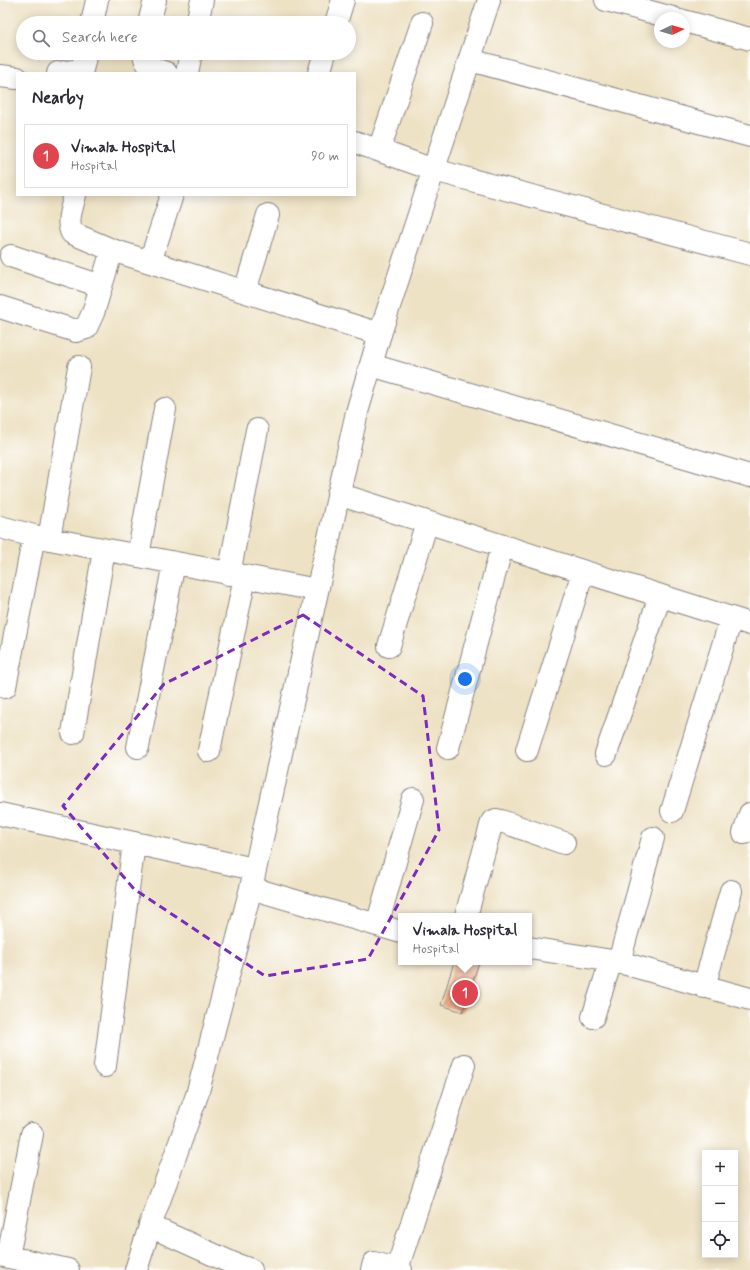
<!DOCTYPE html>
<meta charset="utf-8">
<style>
:root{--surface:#fff;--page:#f2f2f3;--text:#2b2b33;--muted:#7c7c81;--line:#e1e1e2;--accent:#b5179e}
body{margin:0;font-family:Mynerve,sans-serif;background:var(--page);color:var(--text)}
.controls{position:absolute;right:12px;bottom:12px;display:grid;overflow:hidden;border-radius:0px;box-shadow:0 2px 10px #0003}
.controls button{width:36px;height:36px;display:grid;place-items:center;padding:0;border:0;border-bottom:1px solid var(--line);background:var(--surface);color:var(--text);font:20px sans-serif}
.compass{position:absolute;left:654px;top:12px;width:36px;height:36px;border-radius:50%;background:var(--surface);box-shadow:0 2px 10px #0003;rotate:86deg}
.you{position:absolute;left:465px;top:679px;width:14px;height:14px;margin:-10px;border:3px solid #fff;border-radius:50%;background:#1a73e8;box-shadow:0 0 0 6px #1a73e833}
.badge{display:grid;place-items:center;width:26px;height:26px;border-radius:50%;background:var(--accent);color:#fff;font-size:13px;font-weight:700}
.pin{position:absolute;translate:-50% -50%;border:2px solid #fff;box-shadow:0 1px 4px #0006}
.popup{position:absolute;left:398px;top:913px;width:134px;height:52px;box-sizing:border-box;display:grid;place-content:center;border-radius:0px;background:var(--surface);filter:drop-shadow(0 1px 3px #0005);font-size:13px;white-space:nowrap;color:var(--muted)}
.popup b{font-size:15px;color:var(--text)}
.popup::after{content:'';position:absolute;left:50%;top:100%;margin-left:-8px;border:8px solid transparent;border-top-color:var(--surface)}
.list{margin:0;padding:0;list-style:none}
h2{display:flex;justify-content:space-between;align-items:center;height:52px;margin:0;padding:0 16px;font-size:17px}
h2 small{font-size:13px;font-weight:400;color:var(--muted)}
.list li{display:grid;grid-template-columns:26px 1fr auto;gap:12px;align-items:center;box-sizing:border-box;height:64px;margin:0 8px 8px;padding:0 8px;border:1px solid var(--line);border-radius:0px}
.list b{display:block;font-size:15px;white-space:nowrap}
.list p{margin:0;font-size:13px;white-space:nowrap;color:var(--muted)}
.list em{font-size:13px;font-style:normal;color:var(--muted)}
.icon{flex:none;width:22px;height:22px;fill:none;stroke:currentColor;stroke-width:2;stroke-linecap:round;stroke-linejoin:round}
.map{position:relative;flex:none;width:750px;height:1270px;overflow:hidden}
.search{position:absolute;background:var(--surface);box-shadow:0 2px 10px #0003;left:16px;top:16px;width:340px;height:44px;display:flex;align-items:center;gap:10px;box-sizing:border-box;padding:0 14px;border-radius:22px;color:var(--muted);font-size:15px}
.panel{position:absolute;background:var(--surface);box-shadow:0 2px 10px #0003;left:16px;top:72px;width:340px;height:124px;border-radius:0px}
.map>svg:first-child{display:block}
.building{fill:url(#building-hatch)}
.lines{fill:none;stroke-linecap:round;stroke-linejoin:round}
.street-casing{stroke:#888280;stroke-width:24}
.secondary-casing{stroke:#888280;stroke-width:24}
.street{stroke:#fff;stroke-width:22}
.secondary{stroke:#fff;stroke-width:22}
.marked{fill:none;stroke:#7b2cbf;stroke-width:3;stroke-dasharray:8 5;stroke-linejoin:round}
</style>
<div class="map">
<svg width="750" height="1270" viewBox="0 0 750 1270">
<defs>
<pattern id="building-hatch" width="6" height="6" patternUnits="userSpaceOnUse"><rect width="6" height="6" fill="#e9a884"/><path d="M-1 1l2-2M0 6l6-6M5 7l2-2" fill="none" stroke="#c89073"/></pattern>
</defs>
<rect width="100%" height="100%" fill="#fff"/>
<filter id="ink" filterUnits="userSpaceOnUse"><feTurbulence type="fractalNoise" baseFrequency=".025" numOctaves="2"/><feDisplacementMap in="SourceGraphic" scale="8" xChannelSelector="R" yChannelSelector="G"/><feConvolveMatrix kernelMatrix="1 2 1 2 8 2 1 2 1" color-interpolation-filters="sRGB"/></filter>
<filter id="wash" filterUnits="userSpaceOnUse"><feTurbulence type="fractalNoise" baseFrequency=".012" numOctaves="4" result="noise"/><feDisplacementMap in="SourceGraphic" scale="16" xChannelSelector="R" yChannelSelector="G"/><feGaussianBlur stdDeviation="0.9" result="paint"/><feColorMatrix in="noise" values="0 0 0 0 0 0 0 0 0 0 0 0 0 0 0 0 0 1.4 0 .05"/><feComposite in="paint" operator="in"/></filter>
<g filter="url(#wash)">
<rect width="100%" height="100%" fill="#eee2c4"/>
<g id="blocks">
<!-- building -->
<path class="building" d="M454 962H479L463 1012 441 1005Z"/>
</g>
</g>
<g filter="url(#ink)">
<use href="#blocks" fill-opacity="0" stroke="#888280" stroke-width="1"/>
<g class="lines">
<defs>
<path id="street" d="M606 0 673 18
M684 21 750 39
M92 23 97 0
M149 23 155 0
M197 23 202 0
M336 23 343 0
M144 53C145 67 154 69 166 73
M470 60 750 136
M58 73 82 70 86 53
M187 73 191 53
M319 73 325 53
M0 76 17 78
M355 142 434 170 750 254
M379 150 422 23
M75 195C72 208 66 221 72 233L112 250
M11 256 101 286
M150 262 172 195
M245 291 268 215
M0 307 76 331 86 328 93 313 112 250 380 334
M371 365 750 476
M338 494 750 624
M0 527 34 536 317 590
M49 539 79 367
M138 556 165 409
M229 574 257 430
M389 646 427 522
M5 687 34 536
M73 733 104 550
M138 747 174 563
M448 748 502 546
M527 750 583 572
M209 751 245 577
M606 754 660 596
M672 811 731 619
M0 814 254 869
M744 833 750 814
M251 888 401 932
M466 916 492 822 496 820 501 821 564 843
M377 925 413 799
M529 948 619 962 750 999
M619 962 653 838
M704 987 731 891
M593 1017 611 961
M105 1066 134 843
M150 1226 232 1263 251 1270
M0 1255 68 1270
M8 1257 32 1134
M397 1269 464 1065
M372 1270 374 1263 401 1270"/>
<path id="secondary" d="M136 1270 150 1226 197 1095 251 888 357 412 380 334 489 0"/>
</defs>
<!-- street casing -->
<use href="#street" class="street-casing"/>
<!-- secondary casing -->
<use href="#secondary" class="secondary-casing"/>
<!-- street -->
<use href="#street" class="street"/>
<!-- secondary -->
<use href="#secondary" class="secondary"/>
</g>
</g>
<!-- marked area -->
<path class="marked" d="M303 615 423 696 439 830 368 959 265 976 134 889 63 806 164 684Z"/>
</svg>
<div class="controls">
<button>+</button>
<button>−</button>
<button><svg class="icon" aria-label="locate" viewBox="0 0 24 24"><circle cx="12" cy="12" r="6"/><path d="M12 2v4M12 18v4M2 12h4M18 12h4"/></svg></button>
</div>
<svg class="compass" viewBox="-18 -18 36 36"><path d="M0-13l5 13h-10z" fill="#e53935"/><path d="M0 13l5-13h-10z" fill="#7c7c81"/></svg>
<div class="you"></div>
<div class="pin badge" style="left:465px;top:993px;background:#e0444e">1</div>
<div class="popup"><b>Vimala Hospital</b>Hospital</div>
<div class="search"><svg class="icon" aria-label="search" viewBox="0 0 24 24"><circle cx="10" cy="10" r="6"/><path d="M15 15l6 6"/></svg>Search here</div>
<section class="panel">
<h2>Nearby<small></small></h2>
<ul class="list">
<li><span class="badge" style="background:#e0444e">1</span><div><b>Vimala Hospital</b><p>Hospital</p></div><em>90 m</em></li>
</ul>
</section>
</div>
